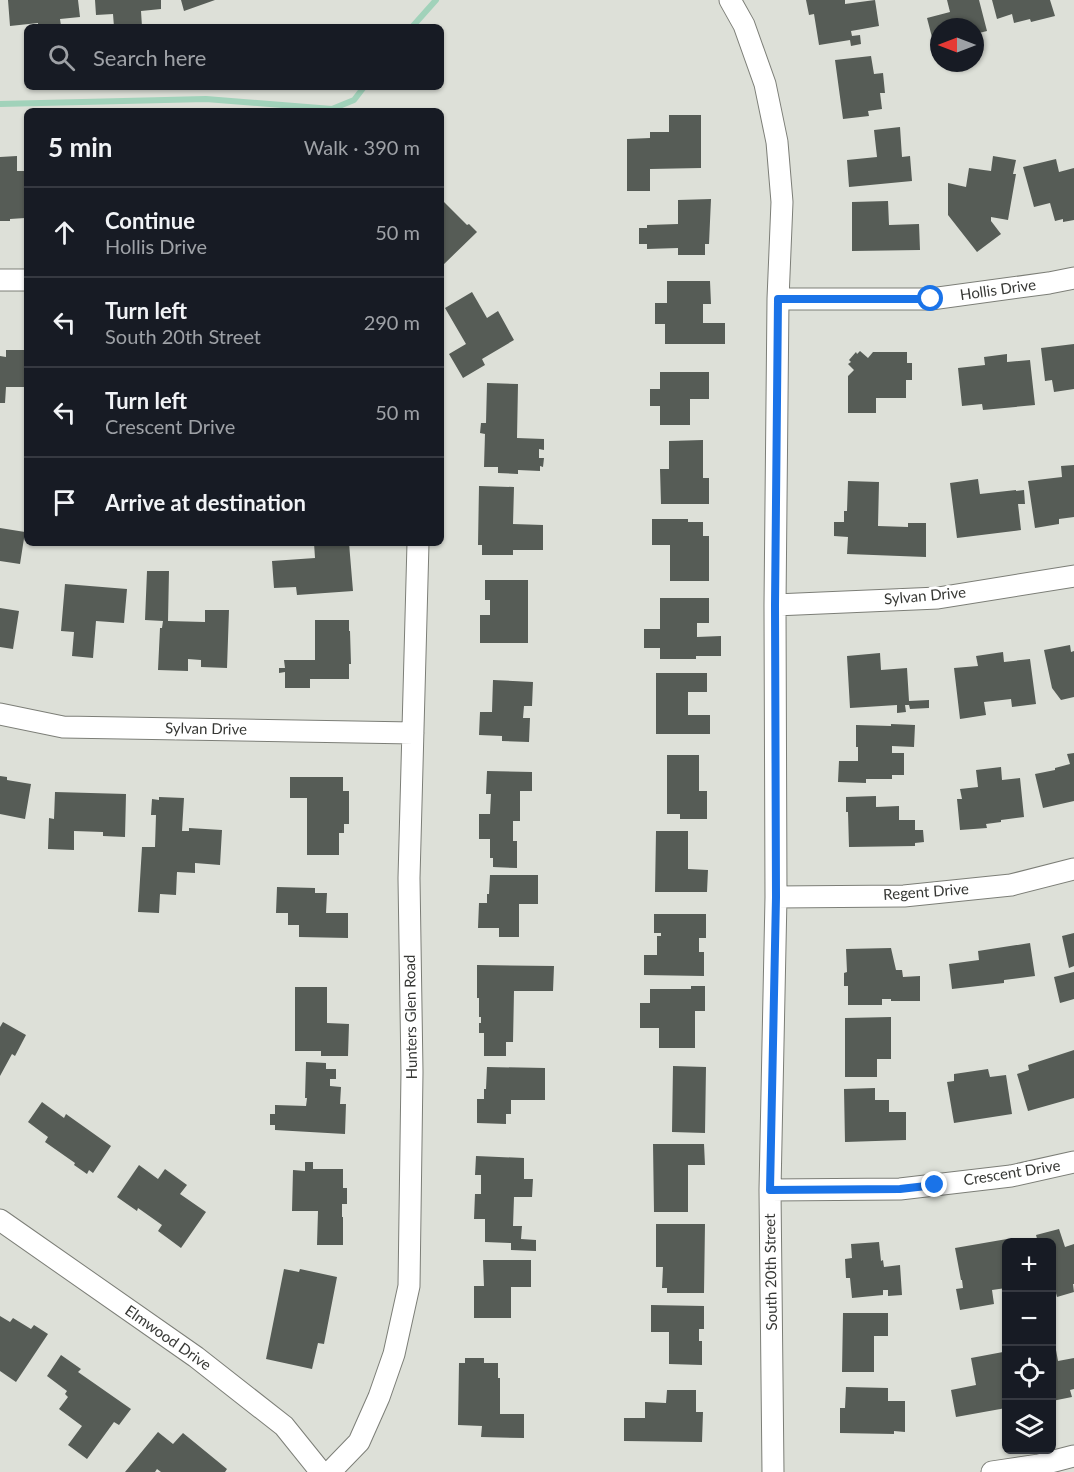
<!DOCTYPE html>
<meta charset="utf-8">
<style>
:root{--surface:#171b24;--page:#242831;--text:#f1f3f6;--muted:#9ea1a6;--line:#363941}
body{margin:0;font-family:Lato,sans-serif;background:var(--page);color:var(--text)}
.controls{position:absolute;right:18px;bottom:18px;display:grid;overflow:hidden;border-radius:9px;box-shadow:0 2px 4px #0004}
.controls button{width:54px;height:54px;display:grid;place-items:center;padding:0;border:0;border-bottom:2px solid var(--line);background:var(--surface);color:var(--text);font:30px sans-serif}
.compass{position:absolute;left:930px;top:18px;width:54px;height:54px;border-radius:50%;background:var(--surface);box-shadow:0 2px 4px #0004;rotate:270deg}
.stop{position:absolute;width:18px;height:18px;margin:-14px;border:4px solid #1a73e8;border-radius:50%;background:#fff}
.stop.end{background:#1a73e8;border-color:#fff;box-shadow:0 2px 6px #0008}
.list{margin:0;padding:0;list-style:none}
h2{display:flex;justify-content:space-between;align-items:center;height:78px;margin:0;padding:0 24px;font-size:26px}
h2 small{font-size:20px;font-weight:400;color:var(--muted)}
.list li{display:grid;grid-template-columns:39px 1fr auto;gap:18px;align-items:center;box-sizing:border-box;height:90px;padding:0 24px;border-top:2px solid var(--line)}
.list b{display:block;font-size:22px;white-space:nowrap}
.list p{margin:0;font-size:20px;white-space:nowrap;color:var(--muted)}
.list em{font-size:20px;font-style:normal;color:var(--muted)}
.icon{flex:none;width:33px;height:33px;fill:none;stroke:currentColor;stroke-width:2;stroke-linecap:round;stroke-linejoin:round}
.map{position:relative;flex:none;width:1074px;height:1472px;overflow:hidden}
.search{position:absolute;background:var(--surface);box-shadow:0 2px 4px #0004;left:24px;top:24px;width:420px;height:66px;display:flex;align-items:center;gap:15px;box-sizing:border-box;padding:0 21px;border-radius:9px;color:var(--muted);font-size:22px}
.panel{position:absolute;background:var(--surface);box-shadow:0 2px 4px #0004;left:24px;top:108px;width:420px;height:438px;border-radius:9px}
.map>svg:first-child{display:block}
.lines{fill:none;stroke-linecap:round;stroke-linejoin:round}
.stream{stroke:#a1d2ba;stroke-width:6}
.building{fill:#565c56}
.minor-casing{stroke:#7c7e77;stroke-width:23}
.minor{stroke:#fff;stroke-width:21}
.route{stroke:#1a73e8;stroke-width:8}
.labels{text-anchor:middle;stroke-width:6;stroke-linejoin:round;paint-order:stroke}
.street-label{font-size:15px;fill:#373835;stroke:#fff}
</style>
<div class="map">
<svg width="1074" height="1472" viewBox="0 0 1074 1472">
<rect width="100%" height="100%" fill="#dde0d8"/>
<g class="lines">
<!-- stream -->
<path class="stream" d="M412 27 436 0
M0 104 206 99 332 109 354 100 364 87"/>
</g>
<!-- building -->
<path class="building" d="M8 0H78L80 17 60 19 61 26 38 27V23L10 26Z
M95 0H161V9L141 11 142 27H114L113 14 96 15Z
M181 0H215L184 11Z
M806 0H845V4L875 0 879 26 851 31 852 36 860 35 861 44 851 46 850 40 819 45 814 14 809 15Z
M947 0H979L987 31 975 34V27H939V44L934 45 927 18 950 12Z
M992 0H1050L1055 16 1031 22 1030 19 1014 23 1012 14 997 19Z
M871 56 874 74 883 73 885 93H880L882 109 868 111 869 116 843 119 835 60Z
M669 115H701V168L650 169V191H627V139L650 138V132H669Z
M900 127 902 157 910 156 912 181 849 187 847 160 877 157 874 130Z
M17 156V171H27V216H25V218L10 219V221H0V157Z
M993 156 1016 160 1013 174H1016L1008 220 991 217V221L1001 234 977 252 948 215V183L966 187 969 168 991 171Z
M1056 159 1059 172 1074 168V220L1063 222V219L1055 221 1050 203 1034 207 1023 167Z
M441 199 467 225 469 224 477 232 441 267Z
M711 199 709 244H705V255H678V248L647 249V244H639V228H647V225L678 224V200Z
M888 201 889 225 919 224 920 250 852 251V202Z
M667 281H710L711 304H703V323H725V344H665V324H655V303H667Z
M472 292 487 318 498 311 514 340 482 359 485 365 463 378 449 354 466 344 445 308Z
M1074 344V389L1054 392 1052 380 1045 381 1041 348Z
M6 350H27V387H6L5 403H0V356L6 357Z
M860 351 868 358 873 352H907V363H912V380H906V398H876V413H848V376L854 370 848 364 851 362 849 360 856 352 857 354Z
M1007 354V362L1030 360 1035 405 983 410 982 404 962 406 958 368 985 365 984 357Z
M660 372H709V399H690V425H660V406H650V389H660Z
M487 383 518 384 517 438 544 439V450L539 449V458H544L543 467 540 466V471L518 470V474L498 473V467H484L485 434 480 433 481 423H486Z
M703 440V478H709V504H661L660 469H669V441Z
M1074 465V517L1059 519V524L1035 528 1028 481 1062 477 1061 466Z
M978 479 980 494 1016 490V491L1024 490 1025 504H1018L1021 530 957 538 950 483Z
M848 481 879 482 878 526 908 527V523H926V557L847 554 848 537 834 536V522H844V511H847Z
M479 486 514 487 513 524 543 525V550H513V555H482V545H478Z
M652 519H688V522H703V536H709V581H670V545H652Z
M0 528 25 532 20 564 0 561Z
M314 543H349L353 591 297 595 296 587 274 588 272 561 315 558Z
M147 571H169L168 621 205 622V610H229L227 668 201 667V660L188 659V671L158 670 160 628H162L163 621 145 620Z
M485 580H528V643H480V615H490V600H485Z
M65 584 127 589 124 623 96 621 93 658 72 656 74 632 61 631Z
M660 598H709V623H697V637L721 636V656H696V659H660V648H644V629H660Z
M0 608 19 611 13 649 0 647Z
M315 620H349V631H350L351 664H349V679H310V688H285V672L279 673V668H285L284 660H315Z
M1070 645 1071 652 1074 651V697L1061 700 1052 688 1044 650Z
M1003 652 1004 662 1030 659 1036 704 1012 707 1011 699 984 702 986 715 960 719 954 668 978 666 976 656Z
M880 653 881 670 907 668 909 701 929 700V708L910 709 909 705H905L906 712 897 713V705L850 708 847 656Z
M656 673H707V692H688V715H710V734H656Z
M493 680 533 682 532 706H524L523 718H530L529 742 502 741V736L479 735 480 712H492Z
M891 724 915 725 914 747 892 746V753H904V775H892V779H866V783L838 782 839 761H858V747H856V725L891 726Z
M1074 753V801L1043 808 1035 774 1055 770V768L1070 764 1067 754Z
M667 755H699V791H707V819H680V814H667Z
M1001 767 1002 780 1020 778 1024 817 1001 820V822L986 824 987 828 960 830 957 799H962L960 789 978 787 976 770Z
M487 771 532 772V791H520V821H513V841H517V868L493 867V858H490V839H479V814H490L491 794H486Z
M0 776 7 777V780L31 784 25 819 0 814Z
M290 777H343V791H349V824H344V833H339V855H307V798H290Z
M55 792 126 794 125 837 103 836V832L74 831V850L48 849 49 818 54 819Z
M876 796V807L899 806V820H915V830H923L924 842 915 843V846L849 847 848 812H846V797Z
M159 797 184 798 182 831H189V828L222 830 220 865 195 863V873L177 872 176 895 160 894 159 913 138 912 142 847H155L156 815H151L152 799 159 800Z
M656 831H688V869L708 870 707 892H655Z
M490 875H538V904H519V937H499V928H478L479 903H487V894H489Z
M277 887 315 888V893H327L326 913H348V938L299 937V925H288V913H276Z
M654 914H706V938H699V952H704V976L644 975V955H657V936H661V933H654Z
M1074 933V966L1069 968 1062 936Z
M1030 943 1035 976 1004 980V983L952 989 949 964 979 960 978 951Z
M891 948 896 970H902L903 977 920 976V1001H891V999H882V1005H848V986H844V973L847 972 846 949Z
M477 965 554 966 553 991H514L513 1042H506V1056H484V1033H479V1023H481V1017H479V998H477Z
M1074 972V999L1060 1003 1054 977Z
M691 986H705V1011H695V1048H659V1028H640V1003H650V989H691Z
M295 987H327V1023L349 1024 348 1056H321V1051H295Z
M891 1017V1059H877V1077H845V1018Z
M3 1022 26 1035 15 1056 12 1054 0 1076V1027Z
M1074 1050V1098L1028 1111 1017 1074 1029 1070 1028 1065Z
M306 1062 326 1063V1069H336V1079H330V1086L341 1087 340 1104H346L345 1134 275 1130V1125H270V1114H275V1105L306 1106 307 1098H305Z
M673 1066 706 1067 705 1133 672 1132Z
M487 1067 545 1068V1100H511V1114H506V1124L477 1123V1099H484V1089H486Z
M988 1069 990 1077 1006 1075 1012 1114 954 1123 947 1082 954 1081V1074Z
M875 1088V1100H889V1112H906V1140L845 1142 844 1089Z
M42 1102 64 1118 66 1114 111 1146 93 1173 89 1170 87 1174 74 1165 75 1163 45 1142 48 1137 28 1122Z
M653 1144H704L705 1165H688V1212H654Z
M476 1156 524 1158V1179H533L532 1197H514L513 1226H522L521 1239 536 1240V1251L511 1250V1243L485 1242V1219H474L475 1194H481V1175H475Z
M305 1162H313V1169H343V1188H347V1204H342V1217H343V1245H317L318 1211H292L293 1170 305 1171Z
M139 1165 158 1179 165 1169 187 1185 180 1194 206 1212 181 1248 158 1231 162 1225 138 1208 137 1211 117 1197Z
M656 1224H705L704 1293H667V1288H662L663 1267H656Z
M1059 1229 1065 1247 1074 1244V1284H1073L1074 1292 1057 1297 1052 1278V1242H1038L1036 1235Z
M1007 1239 1006 1274H1003L1006 1288 992 1290 994 1304 960 1310 956 1289 963 1288 962 1280H961L955 1248Z
M879 1242 881 1261 883 1260 884 1267 900 1265 902 1295 888 1296V1290H883V1295L852 1298 850 1278H846L845 1259 852 1258 851 1244Z
M483 1260H531V1287H511V1318H474V1286H484Z
M284 1269 299 1272 300 1269 337 1277 324 1344 318 1343 312 1369 266 1359Z
M651 1305 704 1306V1329H699V1341H702V1365L669 1364V1332H651Z
M843 1313H888V1336H874V1372H842Z
M0 1316 10 1322 13 1318 31 1329 34 1325 48 1334 16 1382 0 1371Z
M1052 1339H1054L1058 1361 1074 1358V1389L1070 1390 1072 1397 1052 1401Z
M1003 1352 1006 1369V1408L956 1417 951 1390 976 1385 971 1358Z
M61 1355 81 1369 78 1372 131 1409 119 1425 114 1422 87 1459 68 1445 82 1426 59 1409 68 1397 65 1394 67 1391 47 1376Z
M465 1358H484V1363H498V1378H500V1414H524V1438L481 1437 482 1426 458 1425 459 1363H465Z
M846 1387 888 1388V1401H905V1432L894 1431V1434L840 1433V1408H845Z
M667 1390H696V1412H703L702 1442 624 1441V1418H645V1402L666 1403Z
M158 1432 173 1444 183 1433 227 1469 225 1472H161L157 1469 155 1472H125Z"/>
<g class="lines">
<defs>
<path id="minor" d="M730 0 744 25 765 84 777 142 782 202 778 299 775 605 776 897 770 1190 773 1472
M0 280H27
M778 299H931L1049 283 1074 278
M775 605 938 598 1074 576
M0 714 63 727 413 733
M776 897 904 896 1011 885 1074 869
M770 1190 900 1189 1011 1176 1074 1162
M0 1220 196 1357 284 1426 321 1472
M330 1472 359 1442 379 1397 394 1354 409 1286 412 1072 409 878 418 543
M992 1472 1039 1465 1074 1456"/>
</defs>
<!-- minor casing -->
<use href="#minor" class="minor-casing"/>
<!-- minor -->
<use href="#minor" class="minor"/>
</g>
<g class="lines">
<!-- route -->
<path class="route" d="M931 299H778L775 605 776 897 770 1190 900 1189 935 1185"/>
</g>
<g class="labels">
<!-- street labels -->
<g class="street-label">
<text transform="translate(998 290) rotate(-8)" y="5">Hollis Drive</text>
<text transform="translate(925 596) rotate(-5)" y="5">Sylvan Drive</text>
<text transform="translate(206 729) rotate(1)" y="5">Sylvan Drive</text>
<text transform="translate(926 892) rotate(-4)" y="5">Regent Drive</text>
<text transform="translate(411 1017) rotate(-91)" y="5">Hunters Glen Road</text>
<text transform="translate(1012 1173) rotate(-9)" y="5">Crescent Drive</text>
<text transform="translate(771 1272) rotate(-91)" y="5">South 20th Street</text>
<text transform="translate(168 1338) rotate(35)" y="5">Elmwood Drive</text>
</g>
</g>
</svg>
<div class="controls">
<button>+</button>
<button>−</button>
<button><svg class="icon" aria-label="locate" viewBox="0 0 24 24"><circle cx="12" cy="12" r="6"/><path d="M12 2v4M12 18v4M2 12h4M18 12h4"/></svg></button>
<button><svg class="icon" aria-label="layers" viewBox="0 0 24 24"><path d="M12 4l9 5-9 5-9-5zM3 14l9 5 9-5"/></svg></button>
</div>
<svg class="compass" viewBox="-18 -18 36 36"><path d="M0-13l5 13h-10z" fill="#e53935"/><path d="M0 13l5-13h-10z" fill="#9ea1a6"/></svg>
<div class="stop" style="left:931px;top:299px"></div>
<div class="stop end" style="left:935px;top:1185px"></div>
<div class="search"><svg class="icon" aria-label="search" viewBox="0 0 24 24"><circle cx="10" cy="10" r="6"/><path d="M15 15l6 6"/></svg>Search here</div>
<section class="panel">
<h2>5 min<small>Walk · 390 m</small></h2>
<ul class="list">
<li><svg class="icon" aria-label="ahead" viewBox="0 0 24 24"><path d="M12 20V5M6 11l6-6 6 6"/></svg><div><b>Continue</b><p>Hollis Drive</p></div><em>50 m</em></li>
<li><svg class="icon" aria-label="left" viewBox="0 0 24 24"><path d="M17 20v-9H6M10 6l-5 5 5 5"/></svg><div><b>Turn left</b><p>South 20th Street</p></div><em>290 m</em></li>
<li><svg class="icon" aria-label="left" viewBox="0 0 24 24"><path d="M17 20v-9H6M10 6l-5 5 5 5"/></svg><div><b>Turn left</b><p>Crescent Drive</p></div><em>50 m</em></li>
<li><svg class="icon" aria-label="arrive" viewBox="0 0 24 24"><path d="M6 21V4h12l-3 4 3 4H6"/></svg><div><b>Arrive at destination</b></div></li>
</ul>
</section>
</div>
